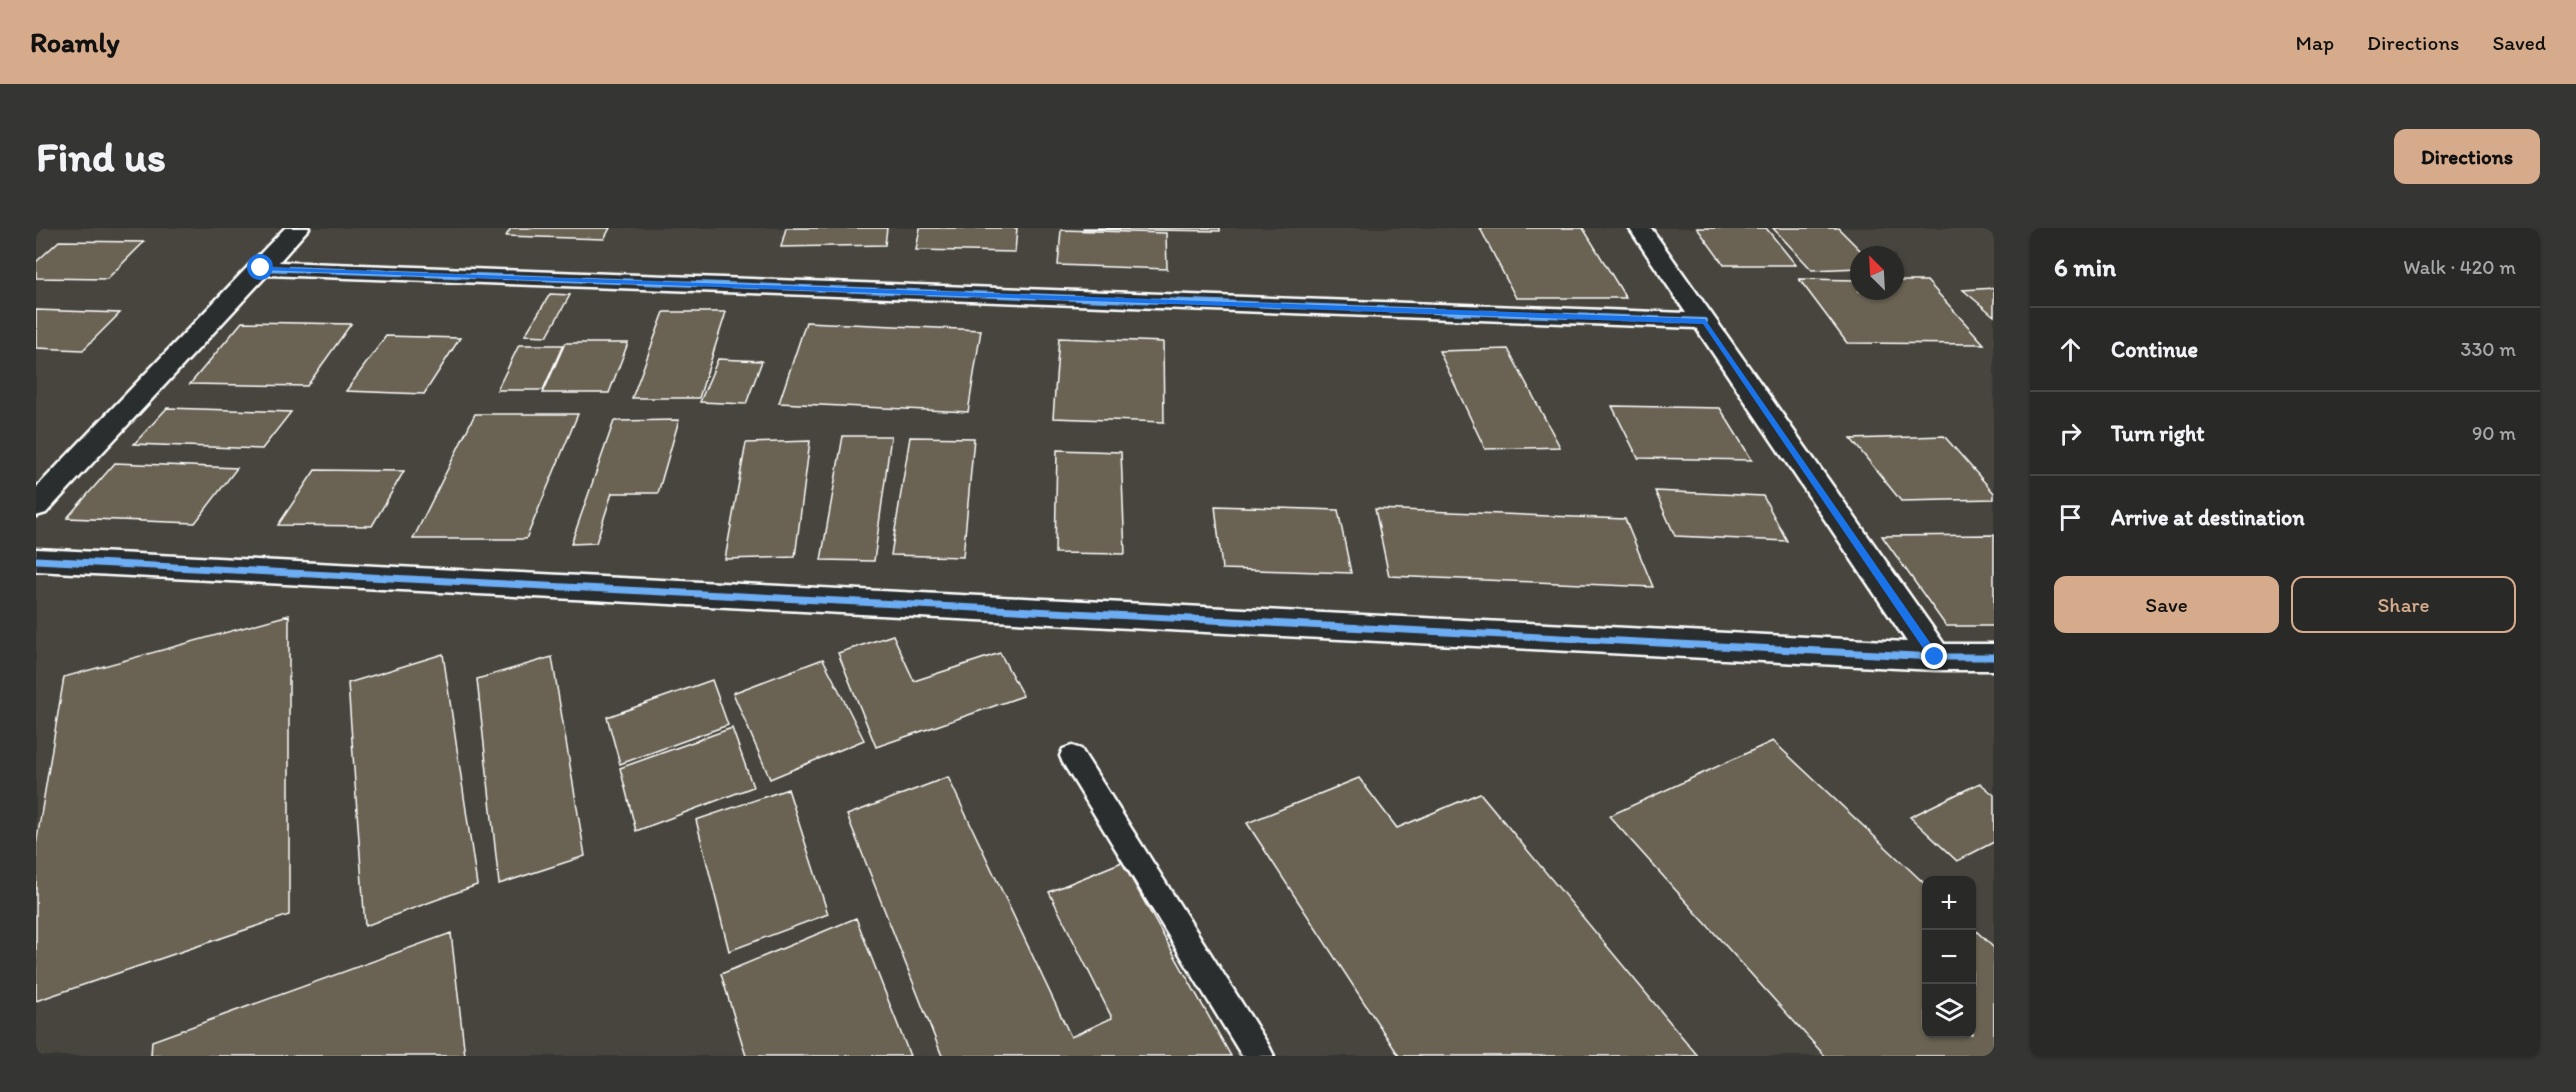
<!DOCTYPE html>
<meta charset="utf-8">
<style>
:root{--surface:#292a28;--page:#353634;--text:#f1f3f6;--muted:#a5a7a8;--line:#454645;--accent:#d6ab8b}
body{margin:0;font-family:Itim,sans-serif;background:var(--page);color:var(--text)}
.controls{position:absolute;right:18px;bottom:18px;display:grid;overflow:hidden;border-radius:12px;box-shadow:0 2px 4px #0004}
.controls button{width:54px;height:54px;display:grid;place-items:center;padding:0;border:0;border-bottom:2px solid var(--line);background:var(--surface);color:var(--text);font:30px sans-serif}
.compass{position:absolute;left:1814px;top:18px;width:54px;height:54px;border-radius:50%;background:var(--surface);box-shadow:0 2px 4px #0004;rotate:336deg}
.stop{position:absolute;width:18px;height:18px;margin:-14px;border:4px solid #1a73e8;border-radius:50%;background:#fff}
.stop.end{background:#1a73e8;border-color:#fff;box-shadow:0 2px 6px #0008}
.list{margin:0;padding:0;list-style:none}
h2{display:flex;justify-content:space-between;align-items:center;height:78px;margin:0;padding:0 24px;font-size:26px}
h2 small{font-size:20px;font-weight:400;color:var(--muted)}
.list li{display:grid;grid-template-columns:39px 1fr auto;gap:18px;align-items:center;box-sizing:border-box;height:84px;padding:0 24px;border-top:2px solid var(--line)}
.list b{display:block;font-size:22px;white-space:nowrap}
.list em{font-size:20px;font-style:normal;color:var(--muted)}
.actions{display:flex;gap:12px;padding:18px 24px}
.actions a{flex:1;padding:14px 0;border:2px solid var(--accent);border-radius:12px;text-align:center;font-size:21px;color:var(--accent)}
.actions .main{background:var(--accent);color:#111}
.icon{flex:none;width:33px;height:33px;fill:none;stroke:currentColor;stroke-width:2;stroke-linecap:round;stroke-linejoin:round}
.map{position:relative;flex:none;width:1958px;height:828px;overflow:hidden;border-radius:12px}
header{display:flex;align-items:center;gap:36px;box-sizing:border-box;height:84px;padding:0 30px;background:var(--accent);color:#111}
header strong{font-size:28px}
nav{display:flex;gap:33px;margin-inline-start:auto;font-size:21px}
.intro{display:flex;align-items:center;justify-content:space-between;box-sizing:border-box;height:144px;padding:0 36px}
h1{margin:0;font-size:42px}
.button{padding:15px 27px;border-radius:12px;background:var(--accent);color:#111;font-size:21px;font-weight:700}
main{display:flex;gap:36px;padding:0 36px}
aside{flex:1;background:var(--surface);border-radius:12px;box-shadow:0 2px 4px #0004}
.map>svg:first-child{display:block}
.built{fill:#46453e;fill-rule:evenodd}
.building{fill:#6a6353;stroke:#fff;stroke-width:1.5}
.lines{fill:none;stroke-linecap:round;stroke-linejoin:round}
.lane-casing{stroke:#fff;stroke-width:5}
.street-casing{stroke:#fff;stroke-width:5}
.lane{fill:#2a2d2e;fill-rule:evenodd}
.street{fill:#2a2d2e;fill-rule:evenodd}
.cycleway-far1-casing{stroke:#2a2d2e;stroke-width:9}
.cycleway-casing{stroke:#2a2d2e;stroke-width:10}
.cycleway-far1{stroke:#6dadf4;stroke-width:6}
.cycleway{stroke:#6dadf4;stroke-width:7}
.route{fill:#1a73e8}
</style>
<header>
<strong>Roamly</strong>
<nav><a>Map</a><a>Directions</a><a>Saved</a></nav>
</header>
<div class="intro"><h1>Find us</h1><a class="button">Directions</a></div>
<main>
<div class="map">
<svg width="1958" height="828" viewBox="0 0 1958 828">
<rect width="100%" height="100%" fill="#373835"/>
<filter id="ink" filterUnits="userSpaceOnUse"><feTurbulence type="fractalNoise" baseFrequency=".0167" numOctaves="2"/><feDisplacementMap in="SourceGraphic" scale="12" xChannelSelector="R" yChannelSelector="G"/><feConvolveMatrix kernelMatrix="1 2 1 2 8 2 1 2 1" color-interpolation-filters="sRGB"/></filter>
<g filter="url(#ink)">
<!-- built -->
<path class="built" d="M0 0H1958V828H0ZM1823 27H1859V63H1823ZM1890 652H1936V806H1890Z"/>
<!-- building -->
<path class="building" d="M475 0H574L568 11 470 8Z
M750 0H851L849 17 745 19Z
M884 0H981L979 24 880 22Z
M1047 0H1184V3L1047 1Z
M1444 0H1547L1590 70H1480Z
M1661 0H1730L1760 37H1688Z
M1737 0H1802L1829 27H1823V40L1776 42Z
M1025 2 1130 5 1131 41 1022 37Z
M23 13 108 14 71 51 0 50V34Z
M1763 51 1823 52V63H1859V53H1891L1948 116 1811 115Z
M1958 60V88L1927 62Z
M514 66 534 67 511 108 489 107Z
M0 82 84 85 47 122 0 120Z
M628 84H690L663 170H596Z
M206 94 315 96 271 158 154 156Z
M770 94 945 102 932 184 743 175Z
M350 108 424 110 388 166 310 163Z
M1023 110 1127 114 1128 194 1017 190Z
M529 115H592L573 165H507Z
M483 117H527L507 162H461Z
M1472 121 1524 219 1449 221 1403 123Z
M682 131 726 133 710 176 664 174Z
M1576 178 1684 180 1716 232 1602 230Z
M131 180 255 184 226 221 98 216Z
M439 186H542L490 311H377Z
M643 192 622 265H576L560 315 535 316 578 193Z
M807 208H855L838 333 785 332Z
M1908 208 1958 265V271L1865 273 1815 211Z
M874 209 938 210 927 329 855 327Z
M774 213 759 329 689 331 710 215Z
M1021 222 1085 224 1089 326 1019 325Z
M79 235 201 240 159 295 31 290Z
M279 242 368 243 336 298 242 297Z
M1619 263 1727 268 1751 313 1639 308Z
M1179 278 1302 282 1315 345 1186 341Z
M1339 281 1589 291 1617 359 1353 348Z
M1958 307V398H1910L1846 308Z
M253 387V687L0 773V617L28 449Z
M857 407 878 453 964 425 987 468 840 519 802 425Z
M407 426 441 657 329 698 312 455Z
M516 429 549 628 463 656 441 451Z
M787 431 828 512 734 551 697 465Z
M676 452 692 497 584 536 571 489Z
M696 500 717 559 600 603 584 540Z
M1737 513 1890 657V806H1936V699L1958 720V828H1789L1573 588Z
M912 549 1035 809 1076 790 1013 664 1086 634 1195 828H906L811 587Z
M1323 550 1361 600 1444 565 1662 828H1363L1211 595Z
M1944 555 1958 567V614L1921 633 1874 589Z
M752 561 792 686 693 723 660 592Z
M820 690 874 828H710L685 746Z
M415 705 429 828H115L116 813Z"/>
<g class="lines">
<defs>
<path id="lane" d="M1036 518 1045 521 1233 818 1238 828H1206L1027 535 1024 528 1027 521Z"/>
<path id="street" d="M249 0H273L243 34 1650 85 1593 0H1615L1908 416H1958V442H1899L0 343V321L1871 414 1660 100 231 47 10 285 0 288V260Z"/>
</defs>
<!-- lane casing -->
<use href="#lane" class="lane-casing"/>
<!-- street casing -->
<use href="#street" class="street-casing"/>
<!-- lane -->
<use href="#lane" class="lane"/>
<!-- street -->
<use href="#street" class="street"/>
<defs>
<path id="cycleway-far1" d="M225 40 1669 93"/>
<path id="cycleway" d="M0 332 1899 429H1958"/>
</defs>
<!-- cycleway-far1 casing -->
<use href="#cycleway-far1" class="cycleway-far1-casing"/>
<!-- cycleway casing -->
<use href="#cycleway" class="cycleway-casing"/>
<!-- cycleway-far1 -->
<use href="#cycleway-far1" class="cycleway-far1"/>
<!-- cycleway -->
<use href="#cycleway" class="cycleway"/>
</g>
</g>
<!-- route -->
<path class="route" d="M223 39 1669 91 1904 429 1899 433 1895 432 1667 96 225 42Z"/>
</svg>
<div class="controls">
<button>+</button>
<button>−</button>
<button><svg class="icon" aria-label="layers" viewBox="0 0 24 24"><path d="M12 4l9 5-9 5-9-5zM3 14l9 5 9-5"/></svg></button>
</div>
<svg class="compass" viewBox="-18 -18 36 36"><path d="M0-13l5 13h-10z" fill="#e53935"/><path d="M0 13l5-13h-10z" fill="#a5a7a8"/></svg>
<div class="stop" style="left:225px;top:40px"></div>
<div class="stop end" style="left:1899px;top:429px"></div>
</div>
<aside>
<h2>6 min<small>Walk · 420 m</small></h2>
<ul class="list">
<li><svg class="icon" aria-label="ahead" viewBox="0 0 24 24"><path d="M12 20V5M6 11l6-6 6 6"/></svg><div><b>Continue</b></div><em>330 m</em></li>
<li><svg class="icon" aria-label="right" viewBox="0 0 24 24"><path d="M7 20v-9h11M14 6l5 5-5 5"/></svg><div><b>Turn right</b></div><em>90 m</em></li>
<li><svg class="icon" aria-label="arrive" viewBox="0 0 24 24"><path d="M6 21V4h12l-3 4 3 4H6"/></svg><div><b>Arrive at destination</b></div></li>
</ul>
<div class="actions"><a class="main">Save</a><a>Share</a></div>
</aside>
</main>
